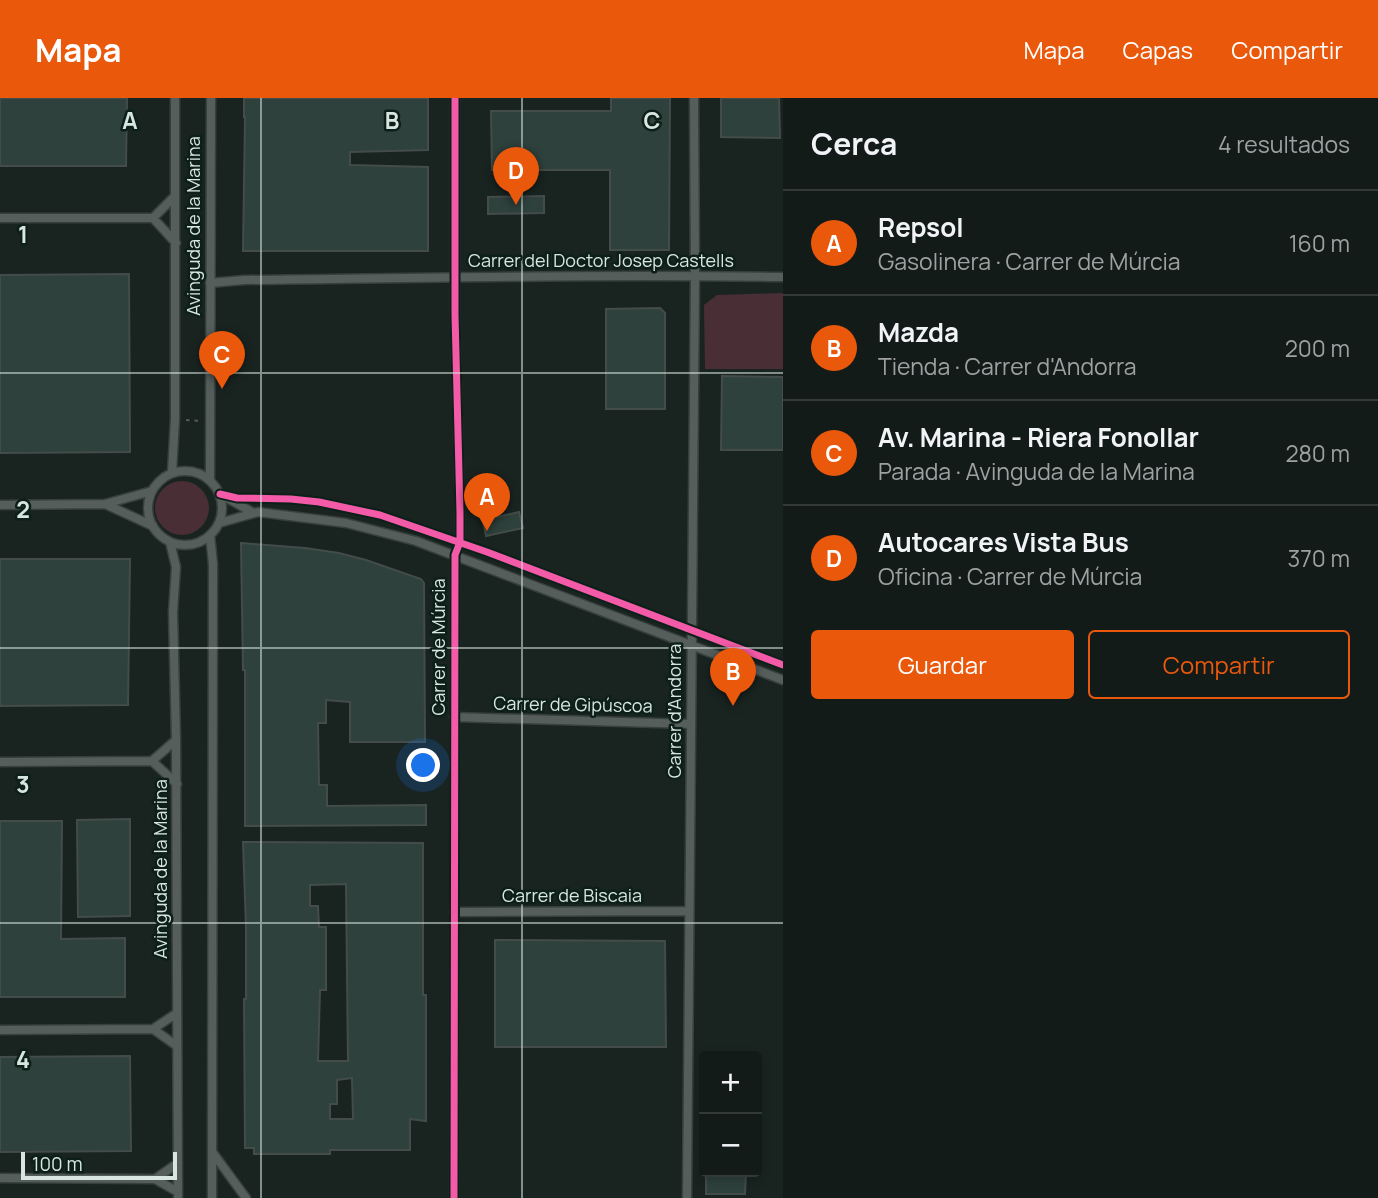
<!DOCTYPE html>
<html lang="es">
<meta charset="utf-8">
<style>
:root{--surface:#131b19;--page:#202826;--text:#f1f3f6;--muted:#9da1a2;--line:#323938;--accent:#ea580c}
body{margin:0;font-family:Manrope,sans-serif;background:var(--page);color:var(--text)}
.controls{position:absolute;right:21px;bottom:21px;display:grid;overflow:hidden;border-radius:7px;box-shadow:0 4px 10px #0003}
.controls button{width:63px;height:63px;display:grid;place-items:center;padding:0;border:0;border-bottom:2px solid var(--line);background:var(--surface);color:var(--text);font:35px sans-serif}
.scale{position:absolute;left:21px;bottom:18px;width:156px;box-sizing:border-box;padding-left:7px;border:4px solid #d9e5e0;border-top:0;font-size:19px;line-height:24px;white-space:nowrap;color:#d9e5e0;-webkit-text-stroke:5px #0c1f18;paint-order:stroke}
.you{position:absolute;left:424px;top:668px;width:24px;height:24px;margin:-18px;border:5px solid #fff;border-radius:50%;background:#1a73e8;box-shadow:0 0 0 10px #1a73e833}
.badge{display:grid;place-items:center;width:46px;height:46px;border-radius:50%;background:var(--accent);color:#fff;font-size:23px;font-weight:700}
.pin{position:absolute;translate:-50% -58px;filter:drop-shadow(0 2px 4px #0008)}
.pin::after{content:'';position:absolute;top:37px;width:24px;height:21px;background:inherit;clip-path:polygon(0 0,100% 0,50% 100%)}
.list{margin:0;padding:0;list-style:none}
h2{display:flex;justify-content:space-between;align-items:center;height:91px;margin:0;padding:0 28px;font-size:30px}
h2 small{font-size:23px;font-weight:400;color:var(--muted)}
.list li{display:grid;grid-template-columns:46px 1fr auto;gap:21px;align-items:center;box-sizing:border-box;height:105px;padding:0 28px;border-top:2px solid var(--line)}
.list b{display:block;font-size:26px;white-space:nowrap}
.list p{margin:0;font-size:23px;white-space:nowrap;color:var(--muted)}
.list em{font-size:23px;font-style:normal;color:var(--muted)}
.actions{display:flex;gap:14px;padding:21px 28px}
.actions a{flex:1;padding:16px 0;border:2px solid var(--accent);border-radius:7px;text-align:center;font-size:24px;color:var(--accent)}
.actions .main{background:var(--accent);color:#fff}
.map{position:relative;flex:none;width:783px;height:1100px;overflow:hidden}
header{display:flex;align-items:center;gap:42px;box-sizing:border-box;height:98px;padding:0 35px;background:var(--accent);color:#fff}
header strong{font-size:33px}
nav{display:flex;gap:38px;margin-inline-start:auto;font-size:24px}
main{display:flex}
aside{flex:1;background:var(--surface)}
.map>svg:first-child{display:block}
.green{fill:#492f35}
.building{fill:#2e413c;stroke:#434c49;stroke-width:2;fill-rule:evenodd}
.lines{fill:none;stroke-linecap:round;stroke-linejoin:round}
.minor-casing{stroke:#37403d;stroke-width:11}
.path{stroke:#545b58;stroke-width:2;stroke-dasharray:3.5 5;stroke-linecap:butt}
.minor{stroke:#565e5b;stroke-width:8}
.cycleway-casing{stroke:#0c1f18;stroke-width:11}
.cycleway{stroke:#f35aa7;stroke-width:7}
.grid{fill:none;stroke:#d9e5e0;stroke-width:2;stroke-opacity:0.55}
.labels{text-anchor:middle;stroke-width:5;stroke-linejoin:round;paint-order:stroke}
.street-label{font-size:18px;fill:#d9e5e0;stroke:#0c1f18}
.grid-label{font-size:23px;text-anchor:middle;font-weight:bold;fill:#d9e5e0;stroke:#0c1f18;stroke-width:5;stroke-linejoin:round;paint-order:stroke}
</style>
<header>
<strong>Mapa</strong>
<nav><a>Mapa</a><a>Capas</a><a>Compartir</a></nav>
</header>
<main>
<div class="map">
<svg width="783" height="1100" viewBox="0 0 783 1100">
<rect width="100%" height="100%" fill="#192421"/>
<!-- green -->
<path class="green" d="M783 195V271H705L704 207 717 197Z
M155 410a27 27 0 1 1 54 0a27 27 0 1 1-54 0Z"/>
<!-- building -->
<path class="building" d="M0 0H127L126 68H0Z
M244 0H428V52L350 54V67L428 69V153H243L245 19H244Z
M611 0H670L669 152H610V72H492L491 13H611Z
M721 0H779L780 40 721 39Z
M544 98V115L488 116V99Z
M129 176 130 354 0 355V177Z
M660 210 665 215V311H606V211Z
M722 278 783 279V352H721Z
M519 414 523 430 486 438 483 422Z
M241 445 305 450 339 455 366 462 421 481 424 485 425 644H350V604L326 602V625H318L319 687H327V708L426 707V727L245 728V572H243Z
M0 461H130L128 607 0 608Z
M130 721V818L78 819 77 722Z
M0 723H62L61 841 125 840V899H0Z
M243 744 423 745V897H426V1023L410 1021V1052H330V1056H254V1050H245L244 901H246V829ZM346 786 348 963H318L320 892H326V829H319L318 808H310V787ZM352 980 353 1021H330V1006H337V982Z
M495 842 665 843 666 949H495Z
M130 958 131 1053 0 1054V959Z
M706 1074H746L745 1096H706Z"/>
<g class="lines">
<defs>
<path id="minor" d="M0 120H153L175 98
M153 120 176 145
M210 185 244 182C424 180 603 176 783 179
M148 410a37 37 0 1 1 74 0a37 37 0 1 1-74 0Z
M172 374 175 321V0
M210 381 211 0
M220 396 252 414
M105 406 153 428
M0 407 105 406 152 393
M219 425 258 414 346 425 416 443 783 582
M210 437 213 466 212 1100
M170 444 176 469 173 514 176 642 178 1100
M454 619 691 626
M152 663 177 686
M0 664 152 663 176 642
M454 814 689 813
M153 931 177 948
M0 932 153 931 177 915
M213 1055 246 1100
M0 1080 155 1081 178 1094
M155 1081 178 1065
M454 1100 455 457 460 444V414L455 217V0
M687 1100 695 178 694 0"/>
</defs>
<!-- minor casing -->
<use href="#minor" class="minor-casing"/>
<!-- path -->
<path class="path" d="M186 322 201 323"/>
<!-- minor -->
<use href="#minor" class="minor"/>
<defs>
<path id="cycleway" d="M220 396 237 400 291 401 319 404 380 417 487 454 783 567
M454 1100 455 457 460 444V414L455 217V0"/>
</defs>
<!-- cycleway casing -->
<use href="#cycleway" class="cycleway-casing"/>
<!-- cycleway -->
<use href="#cycleway" class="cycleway"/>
</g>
<!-- grid -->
<path class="grid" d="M261 0V1100M522 0V1100M0 275H783M0 550H783M0 825H783"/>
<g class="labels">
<!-- street labels -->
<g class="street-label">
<text transform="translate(194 128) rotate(-90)" y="6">Avinguda de la Marina</text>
<text x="601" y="169">Carrer del Doctor Josep Castells</text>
<text transform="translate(439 549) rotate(-90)" y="6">Carrer de Múrcia</text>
<text transform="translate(573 607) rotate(1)" y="6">Carrer de Gipúscoa</text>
<text transform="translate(675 613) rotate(-90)" y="6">Carrer d'Andorra</text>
<text transform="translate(161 771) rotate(-90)" y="6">Avinguda de la Marina</text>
<text x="572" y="804">Carrer de Biscaia</text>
</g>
</g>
<g class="grid-label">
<text x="130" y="31">A</text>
<text x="392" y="31">B</text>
<text x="652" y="31">C</text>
<text x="23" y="145">1</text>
<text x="23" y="420">2</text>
<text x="23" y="695">3</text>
<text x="23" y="970">4</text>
</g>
</svg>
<div class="controls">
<button>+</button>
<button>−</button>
</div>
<div class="scale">100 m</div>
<div class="you"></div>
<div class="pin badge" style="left:487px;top:433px">A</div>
<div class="pin badge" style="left:733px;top:608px">B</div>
<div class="pin badge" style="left:222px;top:291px">C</div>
<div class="pin badge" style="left:516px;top:107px">D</div>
</div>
<aside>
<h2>Cerca<small>4 resultados</small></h2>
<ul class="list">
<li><span class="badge">A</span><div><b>Repsol</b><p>Gasolinera · Carrer de Múrcia</p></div><em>160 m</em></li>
<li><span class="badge">B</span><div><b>Mazda</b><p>Tienda · Carrer d'Andorra</p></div><em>200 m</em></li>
<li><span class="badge">C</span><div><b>Av. Marina - Riera Fonollar</b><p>Parada · Avinguda de la Marina</p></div><em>280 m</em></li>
<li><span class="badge">D</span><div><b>Autocares Vista Bus</b><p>Oficina · Carrer de Múrcia</p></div><em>370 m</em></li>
</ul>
<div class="actions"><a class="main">Guardar</a><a>Compartir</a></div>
</aside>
</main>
